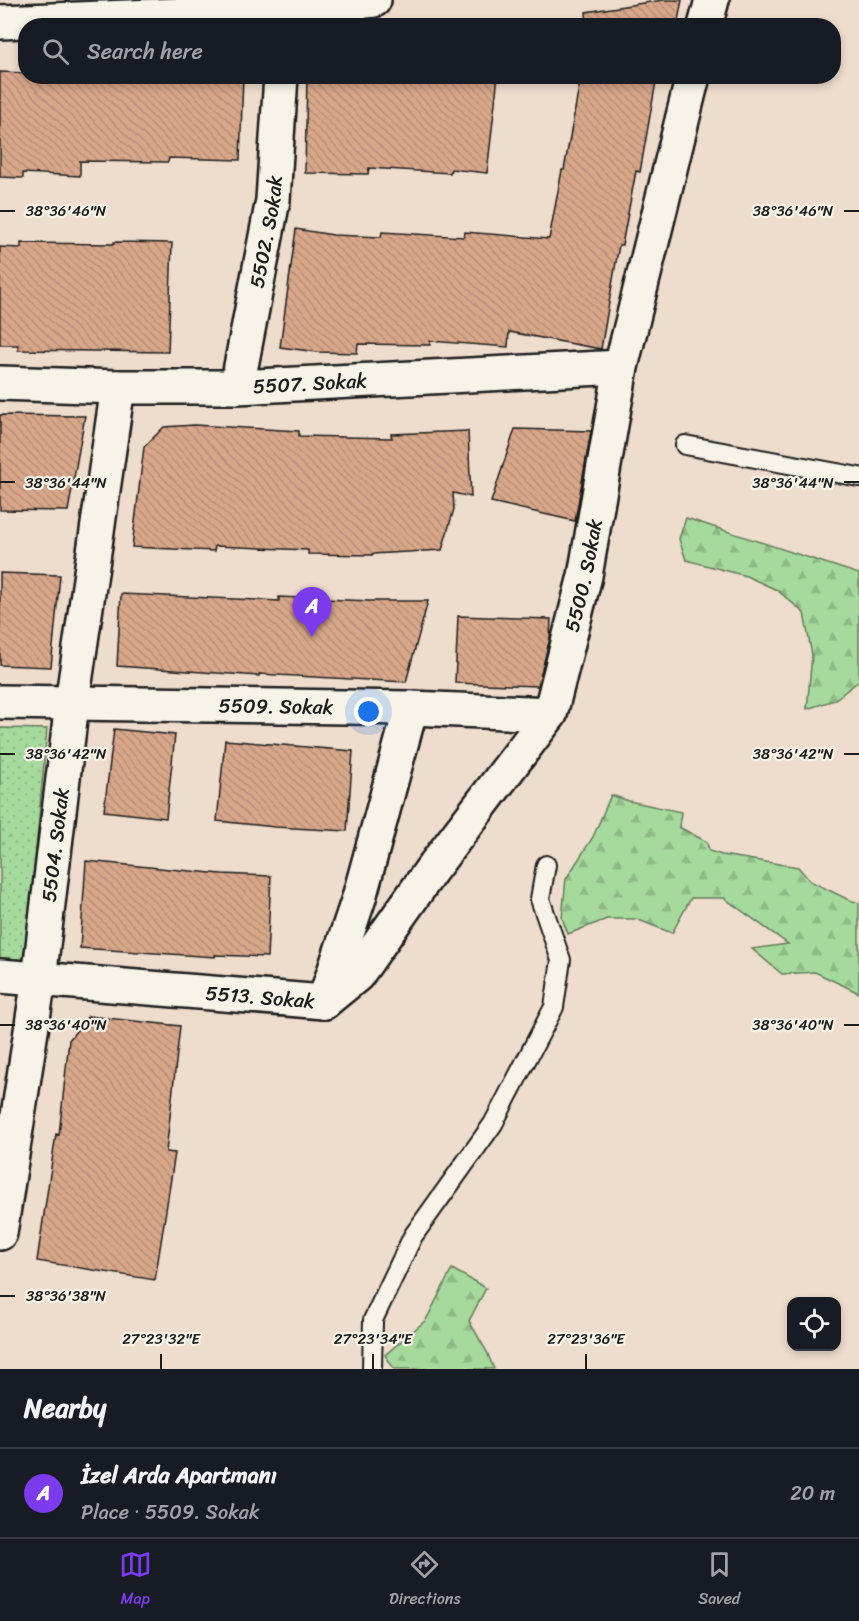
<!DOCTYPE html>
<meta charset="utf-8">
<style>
:root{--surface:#171b24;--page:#20242c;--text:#f1f3f6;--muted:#9ea1a6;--line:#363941;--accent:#7c3aed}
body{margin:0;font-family:Sriracha,sans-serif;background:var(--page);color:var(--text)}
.controls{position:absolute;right:18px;bottom:18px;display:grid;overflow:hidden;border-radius:12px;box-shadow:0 3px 9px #0003}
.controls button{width:54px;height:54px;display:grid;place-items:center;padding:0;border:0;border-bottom:2px solid var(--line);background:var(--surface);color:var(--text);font:30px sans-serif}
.you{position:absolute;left:369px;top:712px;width:21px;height:21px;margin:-15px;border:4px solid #fff;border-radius:50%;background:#1a73e8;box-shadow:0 0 0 9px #1a73e833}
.badge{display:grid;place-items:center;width:39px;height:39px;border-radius:50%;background:var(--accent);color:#fff;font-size:20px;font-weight:700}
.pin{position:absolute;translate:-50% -50px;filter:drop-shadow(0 2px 3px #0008)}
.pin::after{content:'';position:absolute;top:32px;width:21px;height:18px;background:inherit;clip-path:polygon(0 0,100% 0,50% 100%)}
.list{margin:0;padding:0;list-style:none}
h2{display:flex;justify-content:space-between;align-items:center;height:78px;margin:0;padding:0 24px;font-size:26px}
h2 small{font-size:20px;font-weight:400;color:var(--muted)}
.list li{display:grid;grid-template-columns:39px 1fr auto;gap:18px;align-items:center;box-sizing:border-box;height:90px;padding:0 24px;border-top:2px solid var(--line)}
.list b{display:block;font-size:22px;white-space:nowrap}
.list p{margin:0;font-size:20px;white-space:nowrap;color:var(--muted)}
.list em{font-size:20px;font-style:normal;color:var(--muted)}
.icon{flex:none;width:33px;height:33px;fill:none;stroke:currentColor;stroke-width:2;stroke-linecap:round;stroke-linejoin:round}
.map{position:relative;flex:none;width:859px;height:1369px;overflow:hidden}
.search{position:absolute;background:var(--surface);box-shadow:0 3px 9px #0003;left:18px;right:18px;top:18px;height:66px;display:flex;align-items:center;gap:15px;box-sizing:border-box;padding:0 21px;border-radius:24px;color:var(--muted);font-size:22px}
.sheet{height:168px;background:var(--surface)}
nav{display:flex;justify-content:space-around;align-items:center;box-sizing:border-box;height:84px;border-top:2px solid var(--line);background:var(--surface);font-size:16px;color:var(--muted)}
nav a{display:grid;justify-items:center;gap:3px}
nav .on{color:var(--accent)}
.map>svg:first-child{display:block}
.forest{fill:url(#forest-firs);stroke:#617b5c;stroke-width:1.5}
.park{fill:url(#park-dots);stroke:#617b5c;stroke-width:1.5}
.building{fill:url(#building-back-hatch);stroke:#1c1c1c;stroke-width:1.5}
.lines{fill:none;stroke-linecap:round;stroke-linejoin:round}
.service-casing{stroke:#1c1c1c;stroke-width:22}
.minor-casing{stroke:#1c1c1c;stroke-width:38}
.service{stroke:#f7f3e8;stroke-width:18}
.minor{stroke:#f7f3e8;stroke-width:33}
.ticks{fill:none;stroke:#1c1c1c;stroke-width:2}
.labels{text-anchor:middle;stroke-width:4.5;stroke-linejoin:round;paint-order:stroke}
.street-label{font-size:20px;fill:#1c1c1c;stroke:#f7f3e8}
.ticks-label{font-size:15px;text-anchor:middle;fill:#1c1c1c;stroke:#f7f3e8;stroke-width:4.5;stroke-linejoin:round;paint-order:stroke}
</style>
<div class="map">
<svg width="859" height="1369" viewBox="0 0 859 1369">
<defs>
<pattern id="forest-firs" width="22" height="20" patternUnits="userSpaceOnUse" patternTransform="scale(1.5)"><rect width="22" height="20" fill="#a6da9c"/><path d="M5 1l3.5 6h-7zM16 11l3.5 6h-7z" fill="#8eba86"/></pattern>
<pattern id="park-dots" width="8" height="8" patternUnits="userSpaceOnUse" patternTransform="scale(1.5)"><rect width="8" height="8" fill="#a6da9c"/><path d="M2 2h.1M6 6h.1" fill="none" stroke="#8eba86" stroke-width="1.8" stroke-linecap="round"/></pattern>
<pattern id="building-back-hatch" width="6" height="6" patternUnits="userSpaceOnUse" patternTransform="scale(1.5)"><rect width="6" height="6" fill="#d8a78a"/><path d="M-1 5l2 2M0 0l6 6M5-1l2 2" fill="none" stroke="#b98f76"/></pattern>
</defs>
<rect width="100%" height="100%" fill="#eedccc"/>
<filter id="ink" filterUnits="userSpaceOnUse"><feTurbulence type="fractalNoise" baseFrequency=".0167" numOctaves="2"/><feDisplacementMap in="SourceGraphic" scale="12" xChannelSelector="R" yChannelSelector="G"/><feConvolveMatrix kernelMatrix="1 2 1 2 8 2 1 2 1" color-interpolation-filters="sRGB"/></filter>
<g filter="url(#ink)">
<!-- forest -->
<path class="forest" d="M686 518 859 574V681L834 700 807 709 812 655 804 613 777 590 746 576 686 560 679 539Z
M611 795 629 801 681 812 679 827 707 842 709 851 722 855 798 867 810 881 847 899 859 903V993L815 972 782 974 752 949 788 944 724 898H691L672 933 636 919H607L568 934 562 918 566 879 593 837Z
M452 1269 486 1288 469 1321 487 1352 494 1369H394L385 1355 426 1320Z"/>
<!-- park -->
<path class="park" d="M0 728 47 729 26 960 0 958Z"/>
<!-- building -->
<path class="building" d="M663 0H682L677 26H587L586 12Z
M0 72 26 73V76H243L240 160 169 158 168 162 80 161V176L23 173V178L0 177Z
M307 76H498L487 173 451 169 450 173 369 168 368 174 305 173Z
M581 76H657L640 172 636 171 622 245H619L601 349 509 332 508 347 430 341V345L358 344 357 353 317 352 280 347 296 229 333 235 381 237 382 232 464 237 465 232 549 239 562 170H564Z
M114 242 172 243 168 352 18 350V345H0V247L21 248V243L114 244Z
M0 415 85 416 68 511 0 510Z
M194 425 299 431V436L392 438 391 434 468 431 471 497 453 493 454 509 442 550 372 554V555L308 554V550L215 546 214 551 132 547 144 447 164 427Z
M515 429 591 431 575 521 491 502Z
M0 573 60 575 51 667 0 665Z
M121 594 279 601V597L370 601H428L406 682 259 674V676L117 666Z
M458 616 551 619 550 638 538 686 455 683Z
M114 729 175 735 166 818 104 811Z
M225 740 353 751 347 831 275 827 217 821Z
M86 861 222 874 271 876 267 957 215 955V957L80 948Z
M88 1016 180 1026 166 1152 175 1153 155 1280 37 1261 56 1134 59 1135 69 1040Z"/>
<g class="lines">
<defs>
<path id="service" d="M685 445 859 477
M372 1369 373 1320 413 1236 493 1124 554 1007 561 960 540 899 546 865"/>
<g id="minor">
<path d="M0 22 285 11 374 0"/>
<path d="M705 26 712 0"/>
<path id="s1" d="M0 383 118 387H237L621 367"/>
<path id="s2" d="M237 387 273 200 281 76"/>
<path id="s3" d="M0 702 411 708 550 714"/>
<path id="s4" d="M0 976 324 1002"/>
<path id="s5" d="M324 1002 357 975 432 869 550 714 585 576 621 367 693 76"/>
<path d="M324 1002 359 898 411 708"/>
<path id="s6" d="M0 1233 39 979 72 703 118 387"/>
</g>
</defs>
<!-- service casing -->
<use href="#service" class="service-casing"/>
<!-- minor casing -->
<use href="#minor" class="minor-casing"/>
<!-- service -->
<use href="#service" class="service"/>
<!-- minor -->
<use href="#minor" class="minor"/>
</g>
</g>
<!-- ticks -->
<path class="ticks" d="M0 211H15M844 211H859M0 482H15M844 482H859M0 754H15M844 754H859M0 1025H15M844 1025H859M0 1296H15M161 1354V1369M373 1354V1369M586 1354V1369"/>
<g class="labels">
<!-- street labels -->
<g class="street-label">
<text dy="7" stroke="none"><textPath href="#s2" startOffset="158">5502. Sokak</textPath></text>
<text dy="7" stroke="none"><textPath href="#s1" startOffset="310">5507. Sokak</textPath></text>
<text dy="7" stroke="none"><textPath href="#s5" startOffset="510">5500. Sokak</textPath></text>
<text dy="7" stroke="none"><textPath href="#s3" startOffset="276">5509. Sokak</textPath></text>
<text dy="7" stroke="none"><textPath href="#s6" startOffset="392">5504. Sokak</textPath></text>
<text dy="7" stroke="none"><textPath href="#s4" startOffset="261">5513. Sokak</textPath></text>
</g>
</g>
<g class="ticks-label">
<text x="66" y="216">38°36'46"N</text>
<text x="793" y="216">38°36'46"N</text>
<text x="66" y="488">38°36'44"N</text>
<text x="793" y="488">38°36'44"N</text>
<text x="66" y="759">38°36'42"N</text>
<text x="793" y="759">38°36'42"N</text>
<text x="66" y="1030">38°36'40"N</text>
<text x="793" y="1030">38°36'40"N</text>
<text x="66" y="1301">38°36'38"N</text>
<text x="161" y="1344">27°23'32"E</text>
<text x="373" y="1344">27°23'34"E</text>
<text x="586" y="1344">27°23'36"E</text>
</g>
</svg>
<div class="controls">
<button><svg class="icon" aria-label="locate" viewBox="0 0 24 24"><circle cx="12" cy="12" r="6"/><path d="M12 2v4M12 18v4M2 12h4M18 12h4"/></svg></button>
</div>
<div class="you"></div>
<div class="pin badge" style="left:312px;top:637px">A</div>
<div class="search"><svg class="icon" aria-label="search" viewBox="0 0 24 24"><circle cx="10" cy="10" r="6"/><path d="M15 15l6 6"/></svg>Search here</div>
</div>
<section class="sheet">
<h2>Nearby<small></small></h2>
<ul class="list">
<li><span class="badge">A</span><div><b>İzel Arda Apartmanı</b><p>Place · 5509. Sokak</p></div><em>20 m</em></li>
</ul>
</section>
<nav>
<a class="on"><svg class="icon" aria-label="map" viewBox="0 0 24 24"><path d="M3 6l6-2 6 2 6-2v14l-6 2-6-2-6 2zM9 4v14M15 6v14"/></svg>Map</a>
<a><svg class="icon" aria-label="directions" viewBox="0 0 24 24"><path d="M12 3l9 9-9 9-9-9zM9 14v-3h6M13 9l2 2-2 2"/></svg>Directions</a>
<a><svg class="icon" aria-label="saved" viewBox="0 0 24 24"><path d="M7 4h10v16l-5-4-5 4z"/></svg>Saved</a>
</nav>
